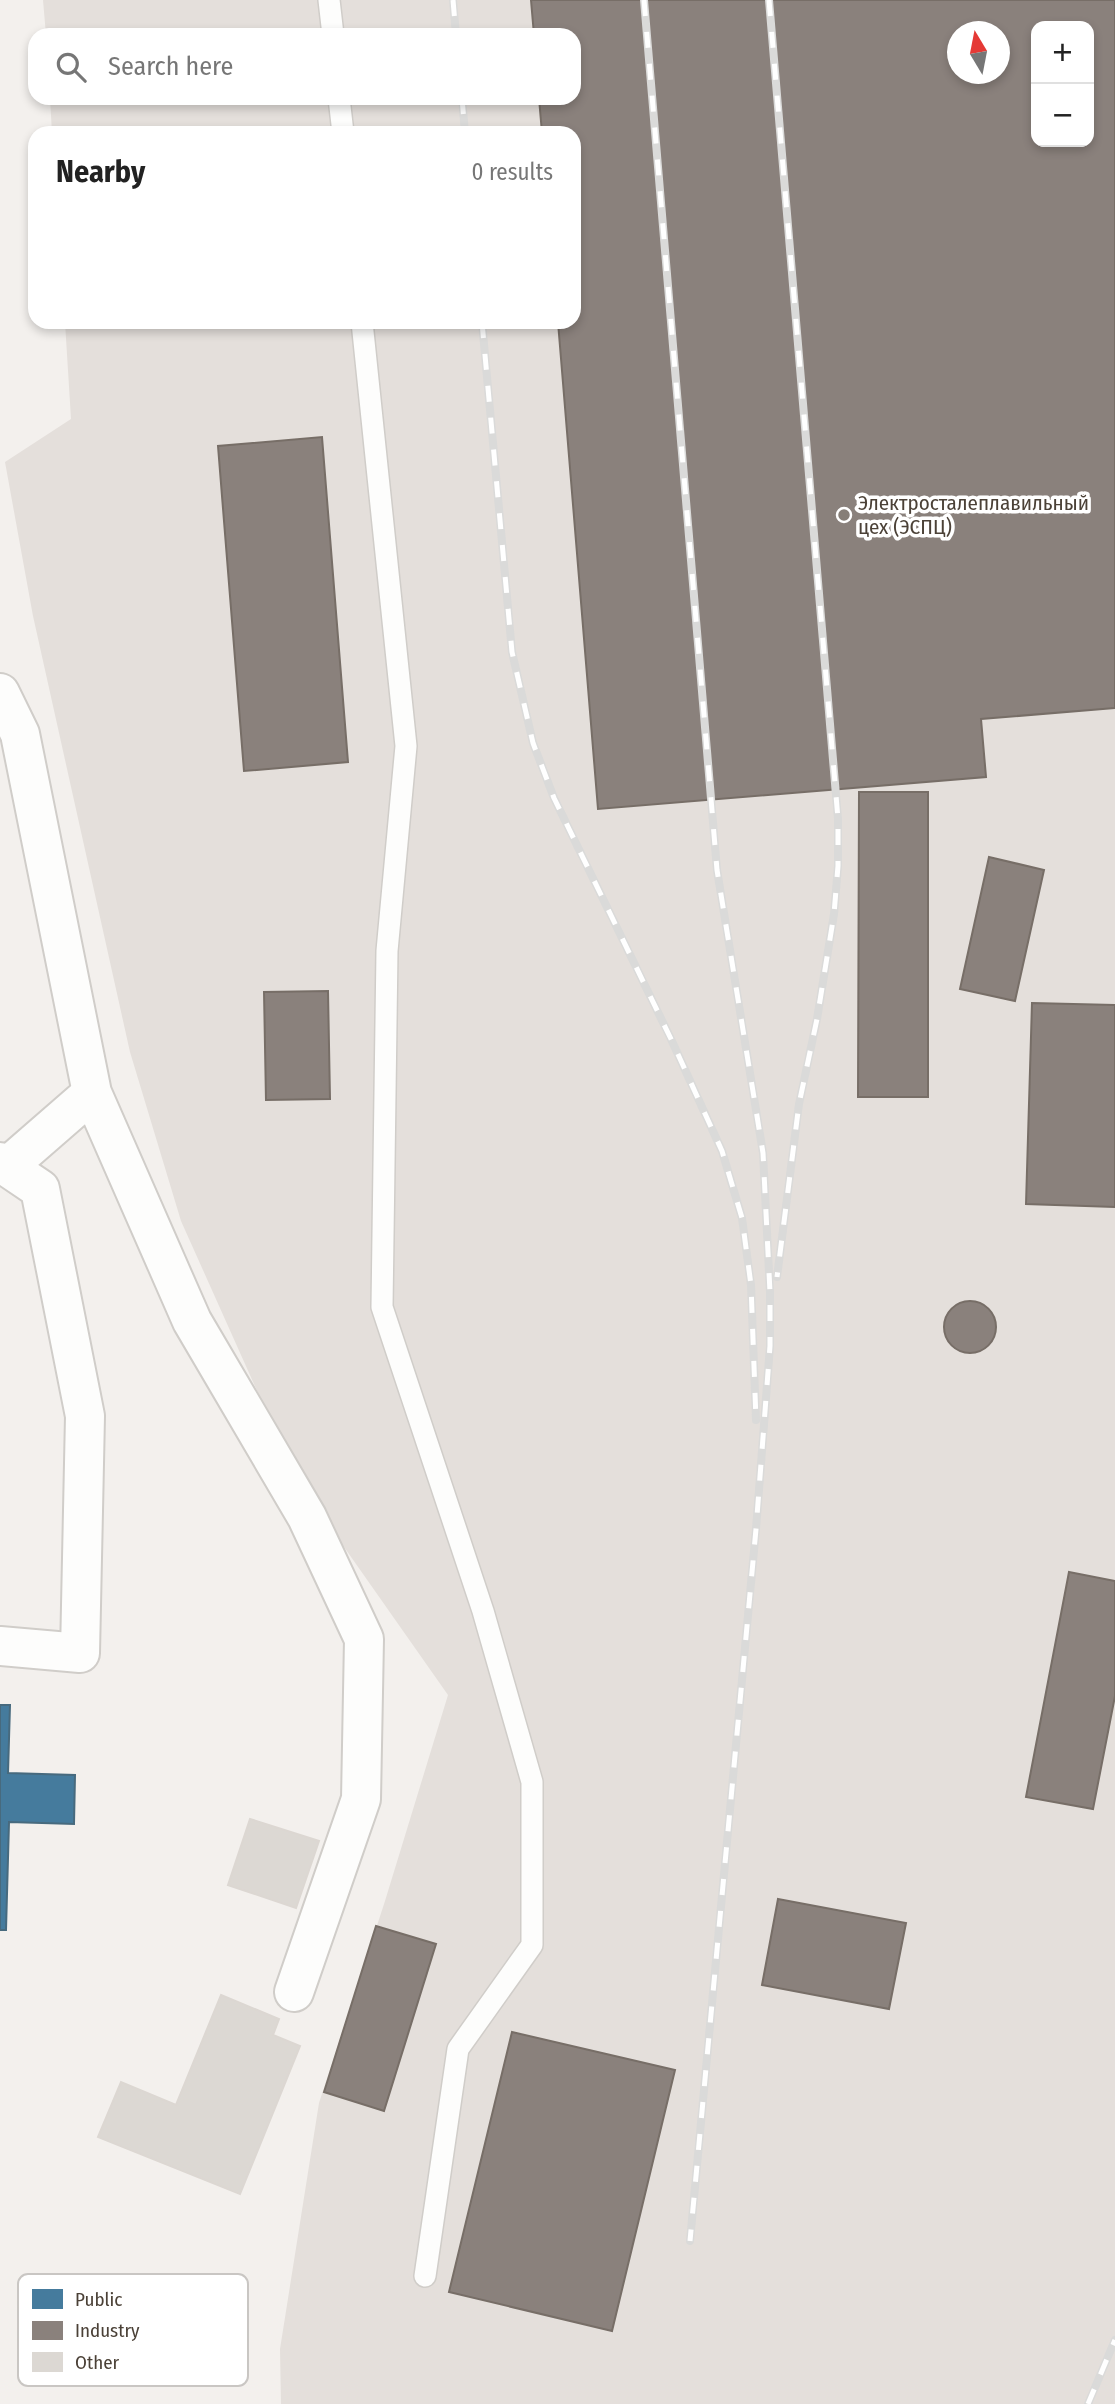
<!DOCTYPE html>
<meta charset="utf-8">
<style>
:root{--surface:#fff;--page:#f2f2f2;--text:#222;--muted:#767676;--line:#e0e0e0}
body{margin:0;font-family:"Fira Sans Condensed",sans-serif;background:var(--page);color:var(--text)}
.controls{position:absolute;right:21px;top:21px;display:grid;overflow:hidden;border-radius:14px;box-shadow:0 4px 10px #0003}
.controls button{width:63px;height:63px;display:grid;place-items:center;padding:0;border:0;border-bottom:2px solid var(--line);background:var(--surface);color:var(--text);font:35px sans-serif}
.compass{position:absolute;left:947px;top:21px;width:63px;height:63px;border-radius:50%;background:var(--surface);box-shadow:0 4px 10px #0003;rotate:350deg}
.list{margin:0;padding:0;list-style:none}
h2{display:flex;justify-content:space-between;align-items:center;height:91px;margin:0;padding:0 28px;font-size:30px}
h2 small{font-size:23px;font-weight:400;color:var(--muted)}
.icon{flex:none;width:38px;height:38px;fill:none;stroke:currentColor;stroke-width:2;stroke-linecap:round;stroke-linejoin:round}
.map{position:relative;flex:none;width:1115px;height:2404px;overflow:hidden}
.search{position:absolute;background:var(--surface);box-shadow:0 4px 10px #0003;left:28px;top:28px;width:553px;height:77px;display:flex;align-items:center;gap:18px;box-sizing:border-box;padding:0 24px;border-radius:21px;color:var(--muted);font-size:26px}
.panel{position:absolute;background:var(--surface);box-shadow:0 4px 10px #0003;left:28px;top:126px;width:553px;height:203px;border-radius:21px}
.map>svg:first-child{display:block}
.industrial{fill:#e4dfdb;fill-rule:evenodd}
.public{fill:#457b9d;stroke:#476a7e;stroke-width:2}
.industry{fill:#8a817c;stroke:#776e67;stroke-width:2;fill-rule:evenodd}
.building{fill:#dcd8d3;stroke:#dcd7d2;stroke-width:2}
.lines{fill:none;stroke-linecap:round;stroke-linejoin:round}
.service-casing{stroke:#d0cdc9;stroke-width:24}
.minor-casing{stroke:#d0cdc9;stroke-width:42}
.service{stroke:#fdfdfc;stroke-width:21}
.minor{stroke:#fdfdfc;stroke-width:38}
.rail-casing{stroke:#dadad9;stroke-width:8}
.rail{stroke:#fff;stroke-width:5;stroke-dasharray:16;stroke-linecap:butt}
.poi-dot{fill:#867e77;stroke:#fff;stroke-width:2.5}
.labels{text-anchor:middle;stroke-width:7;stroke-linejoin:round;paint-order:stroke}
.poi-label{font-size:21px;fill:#4b4137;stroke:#fff;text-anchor:start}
.key{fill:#fff;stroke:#c9c6c3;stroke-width:2}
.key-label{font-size:19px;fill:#4b4137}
</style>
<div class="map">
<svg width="1115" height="2404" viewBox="0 0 1115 2404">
<rect width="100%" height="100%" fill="#f3f0ed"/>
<!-- industrial -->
<path class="industrial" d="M43 0H1115V2404H281L280 2349 319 2103 385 1901 448 1695 297 1480 181 1221 130 1052 33 616 5 462 71 419 65 322H574V133H52L50 98H574V35H46ZM1036 26H1089V142H1036ZM958 32H1000V74H958Z"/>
<!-- public -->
<path class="public" d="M0 1705H10L8 1773 75 1775 74 1824 9 1822 6 1930H0Z"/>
<!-- industry -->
<path class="industry" d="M531 0H1115V708L981 719 986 777 598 809 558 322H574V133H542L539 98H574V35H534ZM1036 26H1089V142H1036ZM958 32H1000V74H958Z
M322 437 348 762 244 771 218 446Z
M859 792H928V1097H858Z
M989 857 1044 870 1015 1001 960 989Z
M328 991 330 1099 266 1100 264 992Z
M1032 1003 1115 1005V1207L1026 1204Z
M944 1327a26 26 0 1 1 52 0a26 26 0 1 1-52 0Z
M1069 1572 1115 1581V1696L1093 1809 1026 1797Z
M778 1899 906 1923 889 2009 762 1985Z
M376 1926 436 1944 384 2111 324 2092Z
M512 2032 675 2070 612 2331 449 2292Z"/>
<!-- building -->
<path class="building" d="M250 1819 319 1841 296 1908 228 1885Z
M221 1995 279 2019 273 2035 300 2046 240 2194 98 2137 121 2082 176 2105Z"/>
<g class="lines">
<defs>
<path id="service" d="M329 0 333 35
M339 98 343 133
M362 322 406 746 387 951 382 1307 483 1611 532 1782V1945L458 2049 425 2276"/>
<path id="minor" d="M0 693 20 734 92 1093 192 1321 307 1517 364 1639 361 1799 294 1992
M0 1162 40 1189 85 1416 80 1653 0 1646
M7 1167 92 1093"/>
</defs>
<!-- service casing -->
<use href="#service" class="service-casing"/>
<!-- minor casing -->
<use href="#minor" class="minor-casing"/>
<!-- service -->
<use href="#service" class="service"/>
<!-- minor -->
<use href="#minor" class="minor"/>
<defs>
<path id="rail" d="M453 0 456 35
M644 0 717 870 763 1153 770 1292V1346L756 1529 690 2241
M769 0 838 819V866L834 914 817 1019 799 1104 777 1277
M462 98 465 133
M482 322 512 652 533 743 554 798 671 1039 722 1151 742 1218 751 1285 756 1420
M1088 2404 1115 2340"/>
</defs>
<!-- rail casing -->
<use href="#rail" class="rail-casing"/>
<!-- rail -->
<use href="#rail" class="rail"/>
</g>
<!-- markers -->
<circle class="poi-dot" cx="844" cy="515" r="7"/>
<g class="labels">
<!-- poi labels -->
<g class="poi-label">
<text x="858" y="510">Электросталеплавильный<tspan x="858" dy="24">цех (ЭСПЦ)</tspan></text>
</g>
</g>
<!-- legend -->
<rect x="18" y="2274" width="230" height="112" rx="10" class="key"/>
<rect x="32" y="2289" width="31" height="20" fill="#457b9d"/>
<rect x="32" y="2321" width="31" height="19" fill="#8a817c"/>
<rect x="32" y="2352" width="31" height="20" fill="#dcd8d3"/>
<g class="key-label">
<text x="75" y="2306">Public</text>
<text x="75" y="2337">Industry</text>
<text x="75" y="2369">Other</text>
</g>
</svg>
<div class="controls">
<button>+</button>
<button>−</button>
</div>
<svg class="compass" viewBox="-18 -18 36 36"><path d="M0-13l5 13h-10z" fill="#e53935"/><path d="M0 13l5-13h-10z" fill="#767676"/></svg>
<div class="search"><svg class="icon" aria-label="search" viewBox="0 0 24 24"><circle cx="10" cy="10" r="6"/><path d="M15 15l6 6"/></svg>Search here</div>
<section class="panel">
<h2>Nearby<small>0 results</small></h2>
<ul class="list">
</ul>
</section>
</div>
